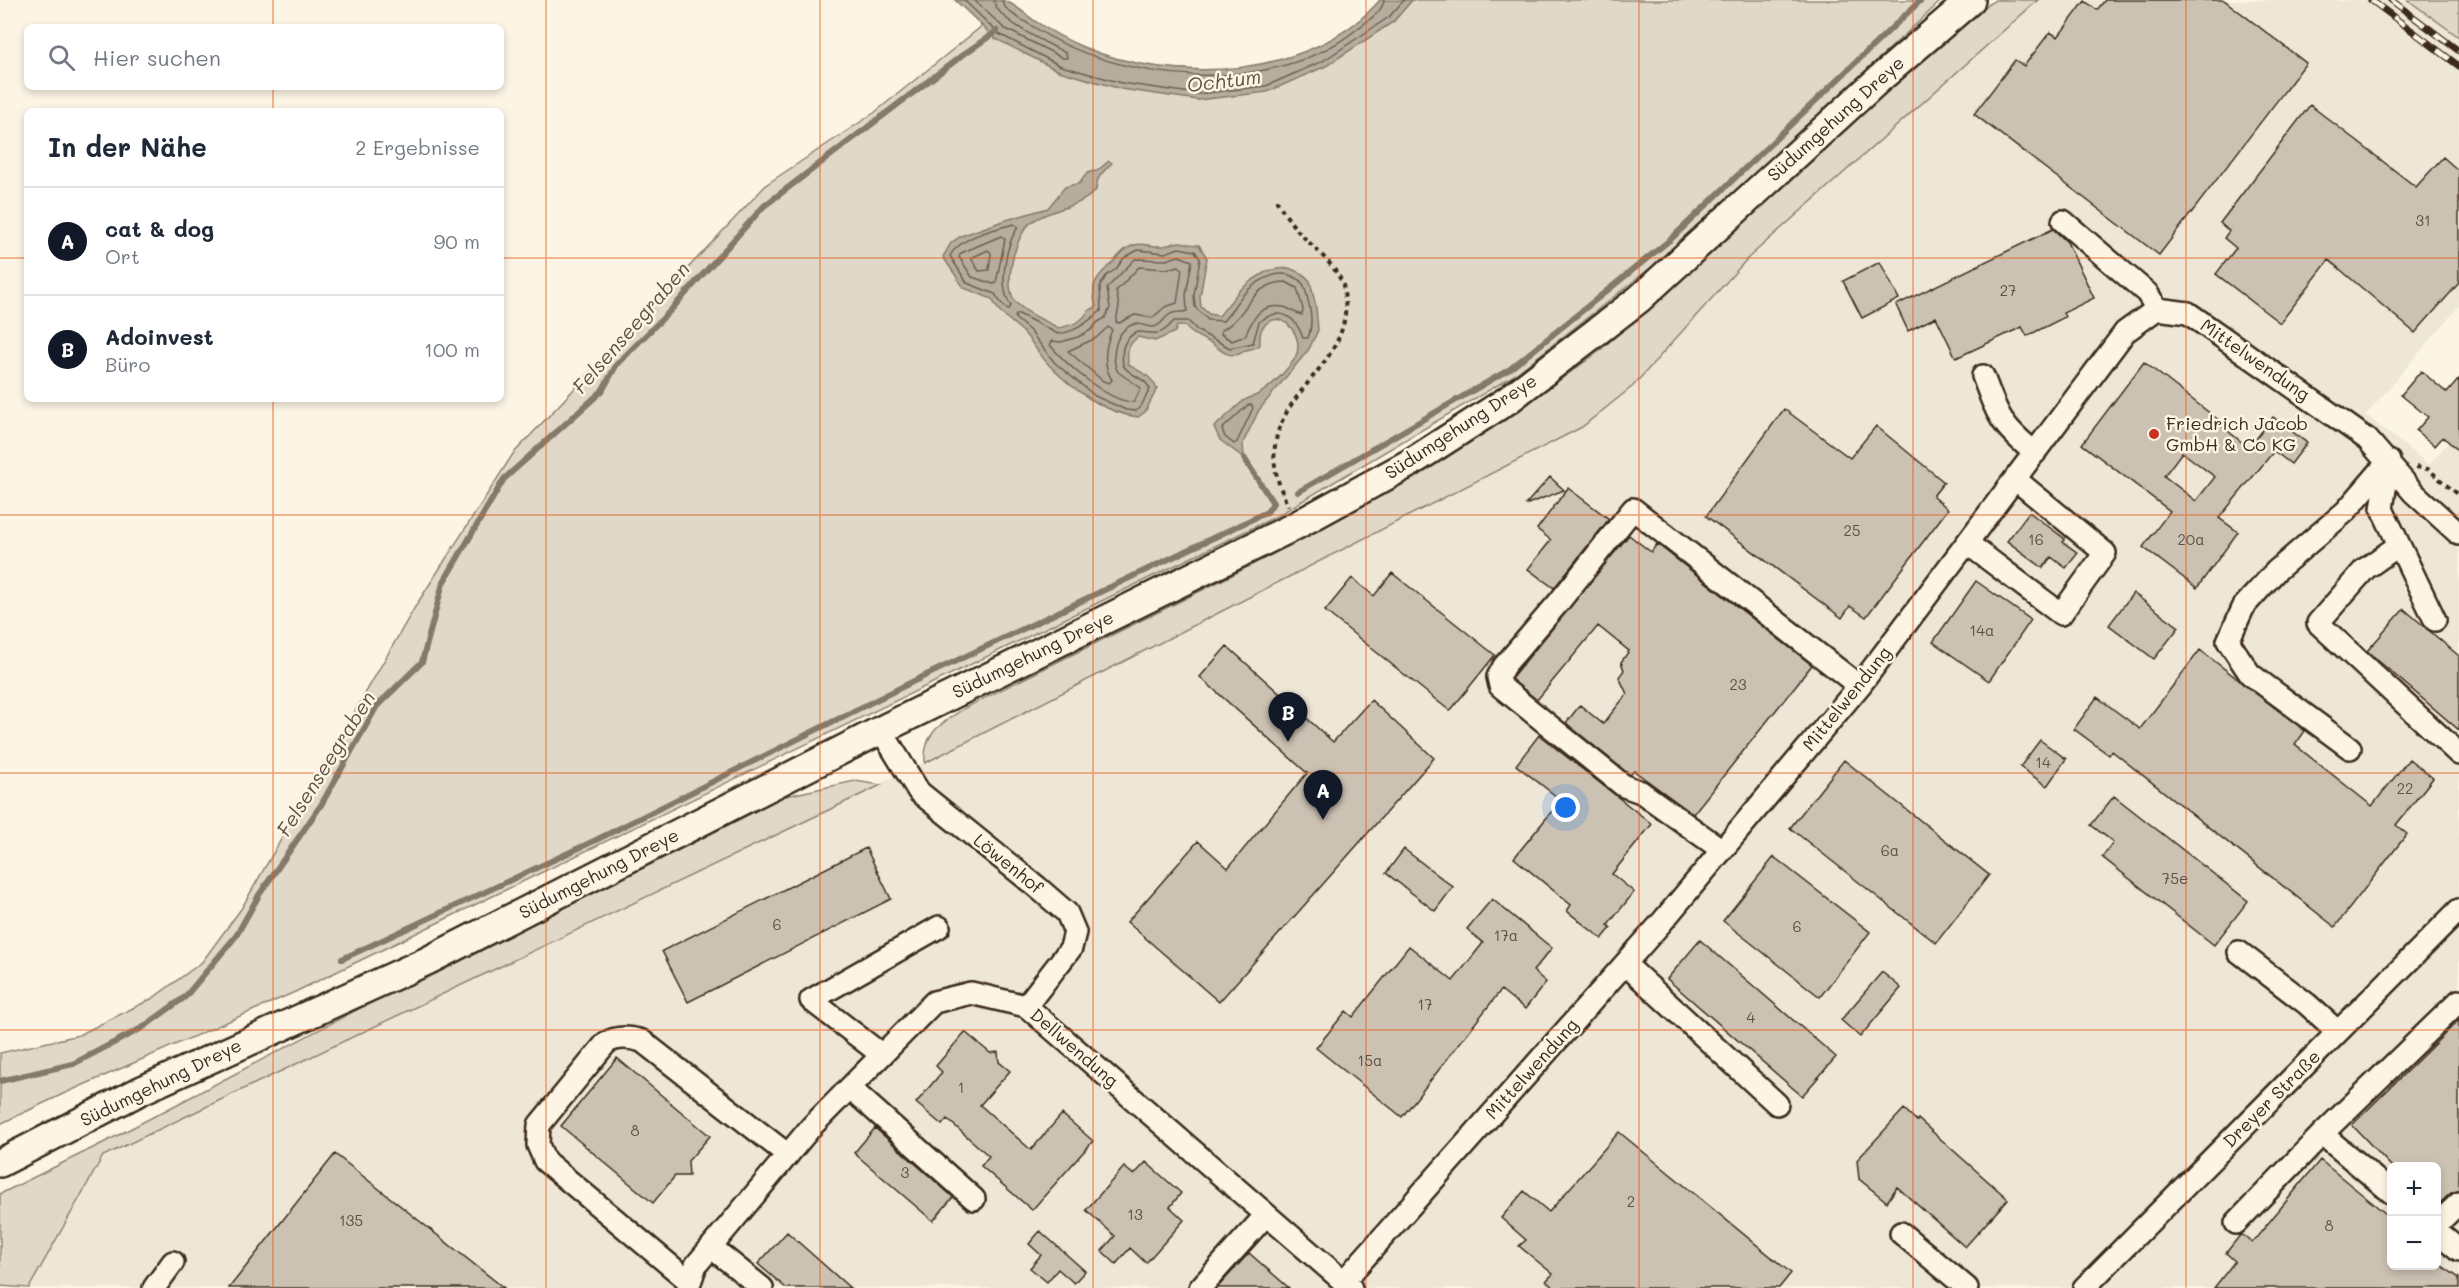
<!DOCTYPE html>
<html lang="de">
<meta charset="utf-8">
<style>
:root{--surface:#fff;--page:#f6f6f7;--text:#1f2937;--muted:#747a83;--line:#e0e1e3;--accent:#111827}
body{margin:0;font-family:Mali,sans-serif;background:var(--page);color:var(--text)}
.controls{position:absolute;right:18px;bottom:18px;display:grid;overflow:hidden;border-radius:9px;box-shadow:0 3px 9px #0003}
.controls button{width:54px;height:54px;display:grid;place-items:center;padding:0;border:0;border-bottom:2px solid var(--line);background:var(--surface);color:var(--text);font:30px sans-serif}
.you{position:absolute;left:1566px;top:808px;width:21px;height:21px;margin:-15px;border:4px solid #fff;border-radius:50%;background:#1a73e8;box-shadow:0 0 0 9px #1a73e833}
.badge{display:grid;place-items:center;width:39px;height:39px;border-radius:50%;background:var(--accent);color:#fff;font-size:20px;font-weight:700}
.pin{position:absolute;translate:-50% -50px;filter:drop-shadow(0 2px 3px #0008)}
.pin::after{content:'';position:absolute;top:32px;width:21px;height:18px;background:inherit;clip-path:polygon(0 0,100% 0,50% 100%)}
.list{margin:0;padding:0;list-style:none}
h2{display:flex;justify-content:space-between;align-items:center;height:78px;margin:0;padding:0 24px;font-size:26px}
h2 small{font-size:20px;font-weight:400;color:var(--muted)}
.list li{display:grid;grid-template-columns:39px 1fr auto;gap:18px;align-items:center;box-sizing:border-box;height:108px;padding:0 24px;border-top:2px solid var(--line)}
.list b{display:block;font-size:22px;white-space:nowrap}
.list p{margin:0;font-size:20px;white-space:nowrap;color:var(--muted)}
.list em{font-size:20px;font-style:normal;color:var(--muted)}
.icon{flex:none;width:33px;height:33px;fill:none;stroke:currentColor;stroke-width:2;stroke-linecap:round;stroke-linejoin:round}
.map{position:relative;flex:none;width:2459px;height:1288px;overflow:hidden}
.search{position:absolute;background:var(--surface);box-shadow:0 3px 9px #0003;left:24px;top:24px;width:480px;height:66px;display:flex;align-items:center;gap:15px;box-sizing:border-box;padding:0 21px;border-radius:9px;color:var(--muted);font-size:22px}
.panel{position:absolute;background:var(--surface);box-shadow:0 3px 9px #0003;left:24px;top:108px;width:480px;height:294px;border-radius:9px}
.map>svg:first-child{display:block}
.built{fill:#eee6d6;fill-rule:evenodd}
.green{fill:#e0d8c8;stroke:#8e8173;stroke-width:1.5}
.water{fill:#b7ad9e;stroke:#85796b;stroke-width:1.5}
.lines{fill:none;stroke-linecap:round;stroke-linejoin:round}
.shore{stroke:#6d5e51;stroke-width:1.5}
.stream{stroke:#85796b;stroke-width:6}
.building{fill:#ccc2b3;stroke:#3b2a1e;stroke-width:1.5;fill-rule:evenodd}
.minor-casing{stroke:#3b2a1e;stroke-width:26}
.major-casing{stroke:#3b2a1e;stroke-width:32}
.path{stroke:#3b2a1e;stroke-width:4;stroke-dasharray:4.5 4.5;stroke-linecap:butt}
.minor{stroke:#fcf5e5;stroke-width:21}
.major{stroke:#fcf5e5;stroke-width:27}
.rail-casing{stroke:#3b2a1e;stroke-width:7}
.rail{stroke:#fcf5e5;stroke-width:4.5;stroke-dasharray:14;stroke-linecap:butt}
.grid{fill:none;stroke:#e8590c;stroke-width:1.5;stroke-opacity:0.55}
.poi-dot{fill:#c8321e;stroke:#fcf5e5;stroke-width:2}
.labels{text-anchor:middle;stroke-width:5;stroke-linejoin:round;paint-order:stroke}
.number-label{font-size:15px;fill:#5f5043}
.street-label{font-size:18px;fill:#3b2a1e;stroke:#fcf5e5}
.poi-label{font-size:18px;fill:#3b2a1e;stroke:#fcf5e5;text-anchor:start}
.water-label{font-size:20px;font-style:italic;fill:#605144;stroke:#fcf5e5}
</style>
<div class="map">
<svg width="2459" height="1288" viewBox="0 0 2459 1288">
<rect width="100%" height="100%" fill="#fcf5e5"/>
<filter id="ink" filterUnits="userSpaceOnUse"><feTurbulence type="fractalNoise" baseFrequency=".0167" numOctaves="2"/><feDisplacementMap in="SourceGraphic" scale="12" xChannelSelector="R" yChannelSelector="G"/><feConvolveMatrix kernelMatrix="1 2 1 2 8 2 1 2 1" color-interpolation-filters="sRGB"/></filter>
<g filter="url(#ink)">
<!-- built -->
<path class="built" d="M2038 0H2408L2459 37V306L2366 415 2429 465 2459 430V1288H29L103 1156 989 731 1633 386 1748 258ZM2392 1166H2436V1266H2392Z"/>
<!-- green -->
<path class="green" d="M1412 0H1942L1672 251 1513 376 1277 516 295 992 63 1094 0 1124V1053L79 1035 153 998 202 962 241 909 415 607 513 454 767 184 874 113 982 26 996 39 1198 100 1393 22Z
M1995 0H2038L1748 258 1633 386 1582 427 925 763C923 732 941 724 965 708 1115 632 1270 561 1416 475 1479 439 1538 396 1597 353L1968 19Z
M2408 0H2459V37Z
M855 781 881 785 103 1156 29 1288 0 1286V1194L107 1141 606 879 758 802Z"/>
<!-- water -->
<path class="water" d="M955 0C967 0 994 0 1005 1 1015 4 1026 15 1035 21 1050 31 1067 40 1083 47 1175 85 1311 79 1380 0H1412L1393 22 1326 66 1267 92 1198 100 1121 89 1059 71 996 39Z
M1109 161 1112 163C1103 172 1096 177 1096 190 1080 208 1053 208 1033 221 1016 232 1004 279 1013 298 1017 309 1047 322 1059 328 1071 325 1082 323 1088 311L1096 307C1091 287 1093 280 1109 266 1117 260 1120 251 1130 247 1140 241 1151 247 1162 246 1168 246 1175 242 1180 242 1187 243 1192 245 1199 245L1207 258 1200 296 1201 307 1209 314 1219 316 1239 291 1251 281 1267 271 1278 269 1289 268 1303 274 1310 281 1316 307 1318 330 1309 349 1259 410 1243 443 1244 458 1220 440 1214 427C1224 419 1233 410 1242 402 1247 398 1253 397 1259 394 1272 386 1287 371 1295 358 1307 337 1280 305 1263 327 1259 332 1260 339 1260 345 1255 349 1254 348 1247 350 1239 351 1247 351 1239 354 1225 358 1219 347 1209 342 1199 337 1192 335 1185 326H1177L1175 332 1155 341 1138 337C1127 345 1127 352 1128 364 1140 373 1151 374 1157 389L1145 412 1138 417C1105 413 1073 390 1050 366 1040 356 1033 343 1024 333 1013 322 998 314 992 299L964 288 943 257 951 243 961 236 1003 221 1048 208 1065 187 1080 183C1085 175 1087 171 1097 171Z"/>
<g class="lines">
<!-- shore -->
<path class="shore" d="M964 0 999 34 1061 66 1122 83 1198 94 1266 86 1323 61 1389 17 1404 0
M974 0 1004 28 1063 58H1067L1066 53C1049 44 995 20 994 0
M1002 0C1003 11 1023 20 1032 26 1118 84 1273 98 1357 29 1366 22 1383 12 1384 0
M1014 224 1018 227C1005 246 998 287 1011 306L1008 310 1001 303 995 294 967 283 950 256C960 237 994 229 1014 224Z
M1001 236 1005 239 996 283 993 284 972 277 959 257 961 253Z
M1179 248 1195 251 1200 259 1194 295 1195 307 1208 320 1223 321C1231 313 1235 303 1243 295 1254 283 1275 269 1292 276 1301 280 1304 283 1306 292 1310 308 1314 323 1308 338H1303C1295 315 1280 306 1259 322L1253 343 1230 348 1198 331 1188 321H1174C1158 339 1156 332 1136 332 1122 341 1121 350 1123 365 1130 377 1144 376 1150 389L1140 408 1136 411 1126 410 1095 396 1055 363 1030 331 1015 318 1016 314H1019L1058 334C1078 331 1087 322 1101 311L1100 286 1106 276 1116 269 1124 258 1138 250 1165 253Z
M988 250 991 253 989 270 979 271 971 258Z
M1179 256 1192 261 1186 295 1187 311C1181 313 1174 311 1169 315 1163 319 1162 325 1154 327 1148 328 1142 323 1135 324 1115 329 1110 356 1118 372L1141 388 1134 402C1109 403 1066 364 1050 345L1052 341 1061 342 1078 337 1091 330 1098 322 1105 318 1110 308 1107 288 1135 259 1166 260Z
M1179 266 1182 269 1177 303 1165 307 1152 318 1135 315 1119 323 1116 322 1119 306 1116 291 1139 267 1166 269Z
M1286 282 1297 288 1303 309 1302 315C1296 314 1291 309 1284 307 1260 303 1253 318 1245 336L1232 341 1221 334V330C1248 318 1248 283 1286 282Z
M1108 327 1112 330C1105 346 1102 364 1112 380L1109 383 1103 381 1068 351 1096 338Z
M1248 405H1252L1253 408 1237 442 1234 444 1225 437 1222 429Z"/>
<!-- stream -->
<path class="stream" d="M1298 492 1510 369 1671 239 1921 0
M342 959 596 840 912 682 1267 512 1273 503 1244 458
M0 1081 73 1064 142 1028 185 997 236 936 259 895 321 805 377 706 422 662 443 583 504 479 602 391 617 364 670 311 764 206 964 54 997 31"/>
</g>
<!-- building -->
<path class="building" d="M2105 0H2224L2306 63 2159 255 1974 114 2015 60 2024 66 2050 32 2058 37 2085 1 2097 10Z
M2310 105 2416 187 2443 157 2459 171V283L2415 333 2329 260 2280 323 2216 274 2236 248 2224 238 2229 231 2220 223Z
M2053 229 2067 242 2094 298 2063 313 2065 317 2027 336 2022 327 1956 358 1936 317 1908 331 1896 305Z
M1880 262 1899 299 1862 318 1843 281Z
M2144 362 2225 425 2223 427 2249 448 2273 417 2307 443 2291 464 2274 451 2219 518 2238 532 2197 588 2143 547 2170 511 2082 444ZM2182 452 2215 477 2196 501 2164 476Z
M2421 371 2447 393 2459 379V451L2443 437 2435 446 2416 431 2428 417 2401 395Z
M1784 409 1850 458 1876 426 1944 482 1933 496 1948 509 1866 617 1850 606 1842 618 1706 516Z
M1550 477 1564 490 1525 505Z
M1568 488 1609 519 1554 588 1528 569 1551 540 1537 529Z
M2029 512 2065 539 2063 542 2078 553 2066 568 2051 557 2043 568 2007 541Z
M1629 535 1651 552 1657 544 1812 665 1693 814 1634 771 1630 775 1566 723 1580 705 1603 724 1627 694 1619 677 1624 670 1621 662 1629 651 1598 626 1537 700 1511 679Z
M1392 573 1495 655 1450 711 1325 611 1352 578 1374 596Z
M1976 581 2031 620 1989 681 1933 642Z
M2133 593 2179 627 2154 659 2109 625Z
M2404 609 2459 656V730L2367 651Z
M1227 646 1333 742 1371 700 1434 758 1219 1002 1127 922 1198 841 1228 868 1307 773 1200 677Z
M2200 650 2305 731 2295 745 2372 806 2409 759 2433 778 2396 825 2407 834 2335 927 2112 751 2109 755 2074 729 2097 697 2140 729Z
M1539 735 1652 824 1612 874 1634 892 1608 925 1611 928 1602 939 1567 911 1571 905 1514 858 1561 800 1516 765Z
M2040 740 2066 759 2047 786 2020 767Z
M1844 760 1989 875 1936 943 1790 828Z
M2114 796 2248 901 2214 945 2102 857 2113 842 2091 825Z
M866 848 891 899 688 1002 662 951Z
M1404 849 1453 887 1435 911 1386 873Z
M1774 857 1870 932 1820 997 1723 921Z
M1492 899 1552 948 1533 971 1546 982 1525 1009 1501 990 1402 1117 1316 1048 1346 1011 1353 1017 1409 946 1453 981 1483 943 1467 929Z
M1700 940 1836 1057 1802 1096 1667 979Z
M1882 972 1901 988 1860 1037 1841 1020Z
M2459 1020V1191L2451 1193 2441 1202 2436 1197V1167H2392L2352 1125Z
M965 1032 990 1053 998 1052 999 1062 1010 1071 980 1105 1031 1150 1062 1114 1093 1141 1032 1210 981 1166 989 1156 947 1119 942 1125 916 1103 942 1072 936 1066Z
M617 1058 710 1136 688 1161 689 1176H675L653 1203 561 1126Z
M1904 1109 1917 1121 1918 1119 2008 1199 1965 1247 1897 1187 1887 1202 1859 1179 1857 1160Z
M875 1128 953 1197 933 1221 854 1153Z
M1619 1132 1791 1273 1779 1288H1554L1546 1281 1553 1274 1519 1246 1526 1240 1501 1218 1524 1191 1549 1212Z
M335 1154 504 1288H229Z
M2320 1160 2391 1218V1266H2442L2459 1278V1288H2214L2235 1261 2226 1253 2241 1234 2252 1243Z
M1146 1162 1181 1193 1170 1207 1184 1220 1146 1263 1130 1248 1116 1264 1102 1251 1115 1236 1086 1210 1124 1167 1134 1175Z
M1040 1231 1085 1271 1074 1283 1058 1269 1047 1282 1030 1268 1041 1255 1029 1244Z
M787 1232 850 1288H786L758 1264Z
M1249 1253 1289 1288H1217Z"/>
<g class="lines">
<defs>
<path id="minor" d="M2063 221 2147 293 2157 309
M1983 376C1998 417 2001 425 2035 453
M2389 462 2382 509 2435 620
M1967 543 2061 614 2105 553 2015 479
M2399 545 2365 569 2318 623 2459 754
M881 730 919 792 1037 887 1067 913 1075 932 1071 948 1026 1006
M2350 748 2250 674 2228 641 2244 606 2276 571 2346 511 2389 461
M1722 850 1641 792 1624 786 1500 686 1498 677 1504 666 1559 602 1633 509 1859 686
M2239 952 2307 1004 2338 1032
M1625 964 1777 1104
M882 1055 811 1000 939 927
M850 1088 974 1199
M2322 1134 2459 1001
M2236 1223 2322 1134 2392 1193
M2436 1225 2459 1203
M2436 1231 2459 1250
M1901 1233 1967 1288
M711 1247 762 1288
M690 1282 545 1161 538 1145 539 1125 606 1043C617 1036 629 1037 642 1041L788 1155
M1343 1282 1662 922 1861 684 2125 332 2157 309 2188 313 2367 439 2414 493 2459 534
M154 1288 173 1262
M688 1288 696 1265 811 1127 934 1002 971 993 1026 1006 1351 1288
M1200 1288 1266 1215
M2084 1288 2459 910"/>
<path id="major" d="M0 1163 142 1090 427 961 881 730 1297 525 1410 463 1508 400 1639 299 1878 80 1971 0"/>
</defs>
<!-- minor casing -->
<use href="#minor" class="minor-casing"/>
<!-- major casing -->
<use href="#major" class="major-casing"/>
<!-- path -->
<path class="path" d="M1276 200C1283 210 1289 221 1297 230 1312 247 1331 260 1342 282 1344 287 1344 294 1345 299 1351 359 1286 387 1276 440 1271 464 1278 484 1288 506
M2416 467 2428 469 2459 496"/>
<!-- minor -->
<use href="#minor" class="minor"/>
<!-- major -->
<use href="#major" class="major"/>
<defs>
<path id="rail" d="M2371 0 2459 66
M2391 0 2459 51"/>
</defs>
<!-- rail casing -->
<use href="#rail" class="rail-casing"/>
<!-- rail -->
<use href="#rail" class="rail"/>
</g>
</g>
<!-- grid -->
<path class="grid" d="M273 0V27M546 0V1288M820 0V1288M1093 0V1288M1366 0V1288M1639 0V1288M1913 0V1288M2186 0V1288M273 87V111M0 258H27M501 258H2459M273 399V1288M0 515H2459M0 773H2459M0 1030H2459"/>
<!-- markers -->
<circle class="poi-dot" cx="2154" cy="434" r="6"/>
<g class="labels">
<!-- number labels -->
<g class="number-label">
<text x="2423" y="226">31</text>
<text x="2008" y="296">27</text>
<text x="1852" y="536">25</text>
<text x="2036" y="545">16</text>
<text x="2191" y="545">20a</text>
<text x="1982" y="636">14a</text>
<text x="1738" y="690">23</text>
<text x="2043" y="768">14</text>
<text x="2405" y="794">22</text>
<text x="1890" y="856">6a</text>
<text x="2175" y="884">75e</text>
<text x="777" y="930">6</text>
<text x="1797" y="932">6</text>
<text x="1506" y="941">17a</text>
<text x="1425" y="1010">17</text>
<text x="1751" y="1023">4</text>
<text x="1370" y="1066">15a</text>
<text x="961" y="1093">1</text>
<text x="635" y="1136">8</text>
<text x="905" y="1178">3</text>
<text x="1631" y="1207">2</text>
<text x="1135" y="1220">13</text>
<text x="351" y="1226">135</text>
<text x="2329" y="1231">8</text>
</g>
<!-- street labels -->
<g class="street-label">
<text transform="translate(1836 119) rotate(-42)" y="6">Südumgehung Dreye</text>
<text transform="translate(2255 360) rotate(35)" y="6">Mittelwendung</text>
<text transform="translate(1461 427) rotate(-33)" y="6">Südumgehung Dreye</text>
<text transform="translate(1033 655) rotate(-26)" y="6">Südumgehung Dreye</text>
<text transform="translate(1847 699) rotate(-51)" y="6">Mittelwendung</text>
<text transform="translate(1008 864) rotate(39)" y="6">Löwenhof</text>
<text transform="translate(599 874) rotate(-27)" y="6">Südumgehung Dreye</text>
<text transform="translate(1074 1048) rotate(41)" y="6">Dellwendung</text>
<text transform="translate(1532 1069) rotate(-48)" y="6">Mittelwendung</text>
<text transform="translate(161 1083) rotate(-26)" y="6">Südumgehung Dreye</text>
<text transform="translate(2272 1099) rotate(-45)" y="6">Dreyer Straße</text>
</g>
<!-- poi labels -->
<g class="poi-label">
<text x="2166" y="430">Friedrich Jacob<tspan x="2166" dy="21">GmbH &amp; Co KG</tspan></text>
</g>
<!-- water labels -->
<g class="water-label">
<text transform="translate(1224 81) rotate(-7)" y="7">Ochtum</text>
<text transform="translate(631 328) rotate(-49)" y="7">Felsenseegraben</text>
<text transform="translate(326 764) rotate(-58)" y="7">Felsenseegraben</text>
</g>
</g>
</svg>
<div class="controls">
<button>+</button>
<button>−</button>
</div>
<div class="you"></div>
<div class="pin badge" style="left:1323px;top:820px">A</div>
<div class="pin badge" style="left:1288px;top:742px">B</div>
<div class="search"><svg class="icon" aria-label="search" viewBox="0 0 24 24"><circle cx="10" cy="10" r="6"/><path d="M15 15l6 6"/></svg>Hier suchen</div>
<section class="panel">
<h2>In der Nähe<small>2 Ergebnisse</small></h2>
<ul class="list">
<li><span class="badge">A</span><div><b>cat &amp; dog</b><p>Ort</p></div><em>90 m</em></li>
<li><span class="badge">B</span><div><b>Adoinvest</b><p>Büro</p></div><em>100 m</em></li>
</ul>
</section>
</div>
